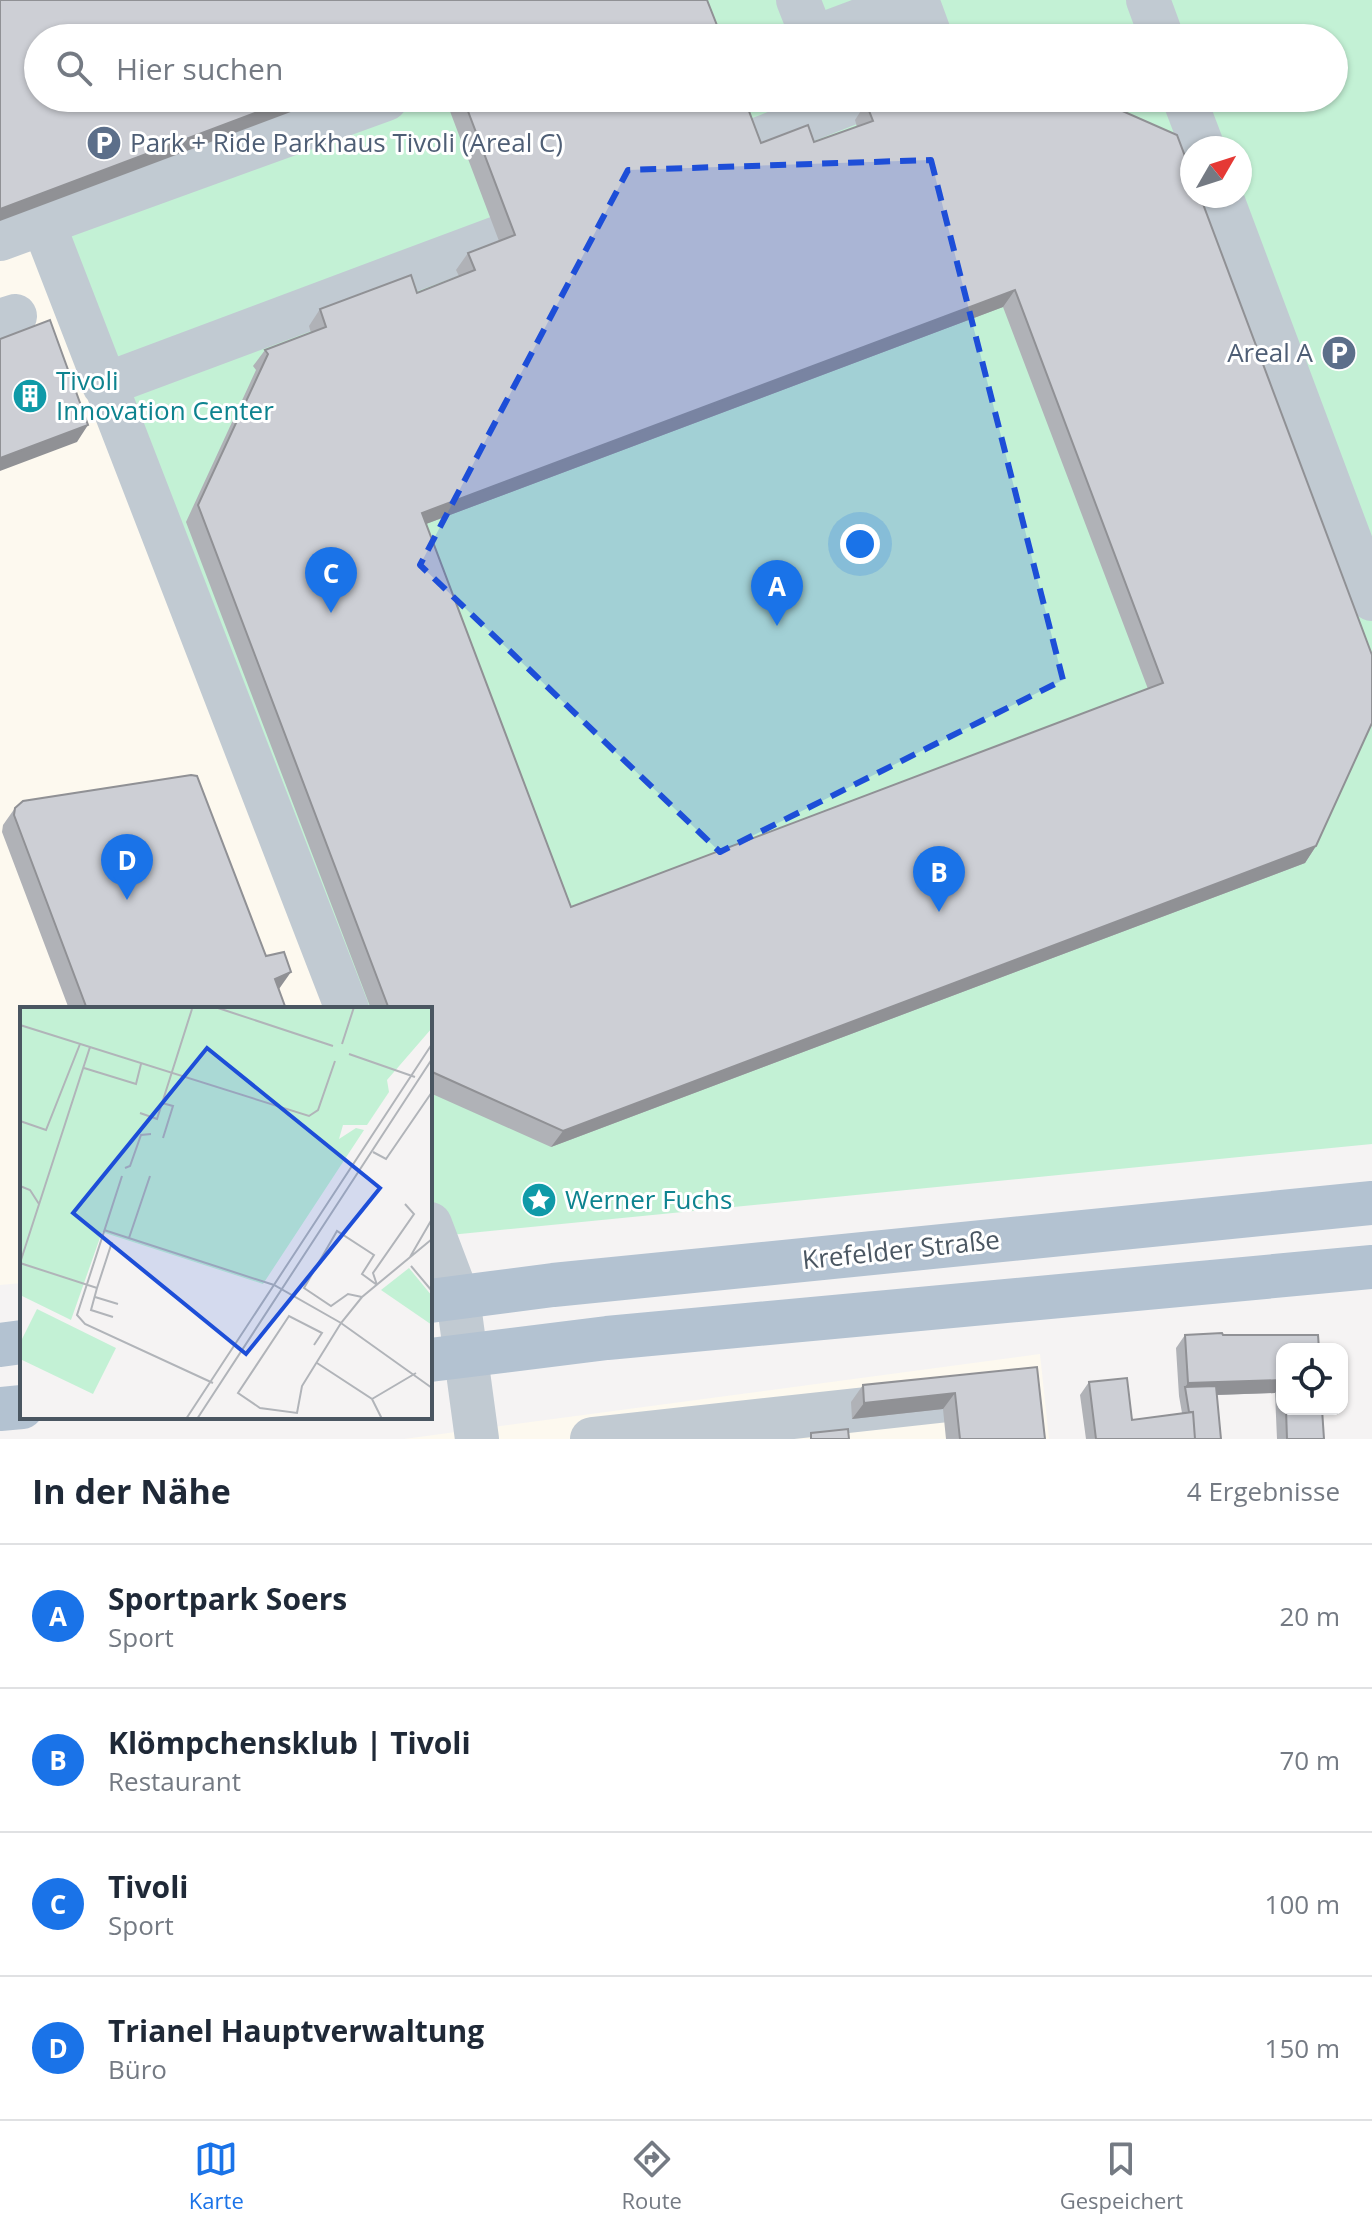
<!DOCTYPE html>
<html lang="de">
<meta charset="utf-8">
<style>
:root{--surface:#fff;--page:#f2f2f3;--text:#1f2937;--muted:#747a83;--line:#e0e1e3;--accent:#1a73e8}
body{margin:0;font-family:"Open Sans",sans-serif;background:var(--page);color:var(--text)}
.controls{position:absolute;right:24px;bottom:24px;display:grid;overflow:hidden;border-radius:16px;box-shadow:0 2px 6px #0004}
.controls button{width:72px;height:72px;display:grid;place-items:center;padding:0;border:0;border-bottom:2px solid var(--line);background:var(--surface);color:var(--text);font:40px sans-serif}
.compass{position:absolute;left:1180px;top:136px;width:72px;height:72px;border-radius:50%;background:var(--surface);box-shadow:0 2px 6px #0004;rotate:51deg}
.you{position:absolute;left:860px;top:544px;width:28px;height:28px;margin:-20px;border:6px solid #fff;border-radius:50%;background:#1a73e8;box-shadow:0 0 0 12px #1a73e833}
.badge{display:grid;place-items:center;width:52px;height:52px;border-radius:50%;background:var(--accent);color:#fff;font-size:26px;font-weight:700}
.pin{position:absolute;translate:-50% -66px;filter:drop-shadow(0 2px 4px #0008)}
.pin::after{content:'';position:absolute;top:42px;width:28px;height:24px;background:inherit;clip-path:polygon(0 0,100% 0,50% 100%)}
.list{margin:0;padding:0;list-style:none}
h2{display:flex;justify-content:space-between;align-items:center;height:104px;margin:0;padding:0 32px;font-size:34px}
h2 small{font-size:26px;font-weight:400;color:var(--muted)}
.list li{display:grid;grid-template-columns:52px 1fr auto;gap:24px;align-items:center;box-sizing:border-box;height:144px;padding:0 32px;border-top:2px solid var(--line)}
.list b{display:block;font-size:30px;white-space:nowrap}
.list p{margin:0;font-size:26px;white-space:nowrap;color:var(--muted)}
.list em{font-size:26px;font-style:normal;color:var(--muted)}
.icon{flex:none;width:44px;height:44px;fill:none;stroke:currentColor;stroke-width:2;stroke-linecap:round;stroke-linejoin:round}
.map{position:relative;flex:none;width:1372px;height:1439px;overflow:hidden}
.search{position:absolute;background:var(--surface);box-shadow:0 2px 6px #0004;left:24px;right:24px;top:24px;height:88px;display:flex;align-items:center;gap:20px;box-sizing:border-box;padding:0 28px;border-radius:44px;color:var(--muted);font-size:30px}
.sheet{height:680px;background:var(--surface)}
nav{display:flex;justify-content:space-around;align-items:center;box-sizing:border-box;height:112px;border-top:2px solid var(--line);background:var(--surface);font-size:22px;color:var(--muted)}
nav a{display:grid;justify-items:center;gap:4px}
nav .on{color:var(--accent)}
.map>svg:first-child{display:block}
.commercial{fill:#fdf9ef}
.green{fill:#c3f1d5;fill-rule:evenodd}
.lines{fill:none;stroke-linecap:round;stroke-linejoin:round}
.minor{stroke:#c1cad2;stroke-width:44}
.major{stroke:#b3c2d1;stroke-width:44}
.wall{fill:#b0b2b7;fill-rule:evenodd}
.shaded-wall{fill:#909195}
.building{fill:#cdcfd5;stroke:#909195;stroke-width:2;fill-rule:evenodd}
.marked{fill:#1d4ed8;fill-opacity:0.2;stroke:#1d4ed8;stroke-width:6;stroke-dasharray:16 10;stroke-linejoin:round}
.labels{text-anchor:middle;stroke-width:6;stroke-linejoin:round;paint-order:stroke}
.service-label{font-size:26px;fill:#4e5e75;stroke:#fff;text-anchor:start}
.culture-label{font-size:26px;fill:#0d838f;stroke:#fff;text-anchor:start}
.street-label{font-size:26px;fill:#4a5661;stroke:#fff}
.inset-road{fill:none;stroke:#b1b4b9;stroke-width:2}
.view{fill:#1d4ed8;fill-opacity:0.15;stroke:#1d4ed8;stroke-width:4}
.inset-edge{fill:none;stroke:#4a5661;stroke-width:4}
</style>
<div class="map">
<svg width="1372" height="1439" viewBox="0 0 1372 1439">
<rect width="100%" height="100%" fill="#f5f3f3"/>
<!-- commercial -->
<path class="commercial" d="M35 244 330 1009H22V1283L0 1285V257Z
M1040 1354 1049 1439H404Z"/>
<!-- green -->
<path class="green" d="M0 0H1372V1144L430 1237V1009H330L35 244ZM38 38H1334V98H38ZM1192 148H1240V196H1192Z"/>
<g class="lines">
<!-- minor -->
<path class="minor" d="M798 0 813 38
M917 0 931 38
M1148 0 1162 38
M813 38 915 0
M1184 98 1203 148
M744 145 863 98
M1221 196 1372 599
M43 223 347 1009
M0 239 386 99
M0 321 15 316
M104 385 497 238
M430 1224 458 1298 477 1439
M592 1439 985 1396 989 1439"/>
<!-- major -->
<path class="major" d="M430 1301 553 1285 1372 1203
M0 1345 22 1342
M430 1360 607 1338 1372 1267
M0 1409 22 1407"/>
</g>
<!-- wall -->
<path class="wall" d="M445 98H744L761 143 814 142 857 127 855 120 866 103 1093 98 1316 846 1305 863 551 1147 430 1093V1009H371L186 522 256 370 253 366 265 350 311 333 309 326 320 309 417 293 459 276 456 270 468 253 499 241ZM1003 307 1148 689 571 907 426 524Z
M15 808 266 956 286 1009H69L2 832 3 825Z
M1185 1335H1223L1282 1349V1409H1322L1324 1439H1277L1275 1393 1217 1395 1221 1439H1086L1080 1395 1089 1382 1132 1420 1182 1413 1179 1396 1176 1348Z
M1037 1367 1045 1439H946L943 1409 852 1419 851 1402 863 1385Z"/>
<!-- shaded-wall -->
<path class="shaded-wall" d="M295 98H328L0 221V209Z
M1015 290 1003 307 410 530 422 513Z
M88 425 77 442 0 471V458Z
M1316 846 1305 863 551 1147 563 1131Z
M291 972 279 989 275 979Z
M1282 1380V1382L1275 1393 1186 1396 1185 1387 1188 1383Z
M955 1393 943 1409 852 1419 864 1403Z"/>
<!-- building -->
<path class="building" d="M0 0H707L722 38H38V98H295L0 209Z
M463 98H744L761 143 808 125 814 142 873 121 866 103 881 98H1093L1177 135 1192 175V196H1200L1372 655V723L1316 846 563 1131 430 1071V1009H389L198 505 268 354 265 350 326 327 320 309 411 275 417 293 475 270 468 253 515 235ZM1015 290 1163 683 571 907 422 513Z
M50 320 88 425 0 458V339Z
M191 775 197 776 266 956 284 952 291 972 275 979 286 1009H87L14 815 15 808 23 801Z
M1222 1333 1223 1335H1318L1319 1349H1282V1380L1188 1383 1185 1335Z
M1037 1367 1045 1439H960L955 1393 864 1403 863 1385Z
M1127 1378 1132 1420 1193 1412 1195 1439H1096L1089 1382Z
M1216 1386 1221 1439H1195L1193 1412H1189L1185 1387Z
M1286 1409H1322L1324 1439H1287Z
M848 1429 849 1439H811V1433Z"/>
<!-- marked area -->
<path class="marked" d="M931 160 1063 680 720 852 420 565 628 170Z"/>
<!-- icons -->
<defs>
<symbol id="parking-disc" viewBox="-11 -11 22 22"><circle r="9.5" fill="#5c6f8a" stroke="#fff"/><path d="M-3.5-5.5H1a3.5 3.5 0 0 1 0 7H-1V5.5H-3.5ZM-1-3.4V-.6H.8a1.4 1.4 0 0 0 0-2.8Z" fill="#fff"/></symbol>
<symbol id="building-disc" viewBox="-11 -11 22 22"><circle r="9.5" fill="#0f9aa8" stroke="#fff"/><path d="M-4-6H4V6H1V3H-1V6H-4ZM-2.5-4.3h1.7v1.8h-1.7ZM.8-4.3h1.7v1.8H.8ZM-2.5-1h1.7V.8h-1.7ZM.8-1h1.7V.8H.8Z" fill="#fff"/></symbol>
<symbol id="sight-disc" viewBox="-11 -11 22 22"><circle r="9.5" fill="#0f9aa8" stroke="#fff"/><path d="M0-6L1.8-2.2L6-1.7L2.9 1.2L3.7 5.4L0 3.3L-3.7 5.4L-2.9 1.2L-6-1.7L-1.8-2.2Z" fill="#fff"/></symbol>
</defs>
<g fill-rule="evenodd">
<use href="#parking-disc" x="84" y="123" width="40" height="40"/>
<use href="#parking-disc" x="1319" y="333" width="40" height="40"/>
<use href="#building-disc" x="10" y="376" width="40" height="40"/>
<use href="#sight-disc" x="519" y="1180" width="40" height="40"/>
</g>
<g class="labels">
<!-- service labels -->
<g class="service-label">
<text x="130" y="152">Park + Ride Parkhaus Tivoli (Areal C)</text>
<text x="1313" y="362" text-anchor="end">Areal A</text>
</g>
<!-- culture labels -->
<g class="culture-label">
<text x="56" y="390">Tivoli<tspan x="56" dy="30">Innovation Center</tspan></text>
<text x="565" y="1209">Werner Fuchs</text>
</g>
<!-- street labels -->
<g class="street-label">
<text transform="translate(901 1250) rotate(-6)" y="9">Krefelder Straße</text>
</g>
</g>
<!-- overview -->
<g transform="translate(20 1007)">
<rect width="412" height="412" fill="#f5f3f3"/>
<path d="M0 0H412V21L367 73 369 85 347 118H323L319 132 336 121 344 123 243 277 82 225 51 313 0 288ZM389 261 412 289V318L361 283ZM17 302 96 341 73 387 0 352V336Z" fill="#c3f1d5"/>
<path class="inset-road" d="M195 0 313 39M0 18 289 109 298 103 315 54M322 37 334 0M70 40 0 256 77 281 92 235M329 47 395 70M64 61 116 77 121 57M142 96 153 99 143 131M120 106 137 112 172 2M0 114 26 123 60 37M353 145 366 152 412 85M105 161 110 159 121 128 131 127M102 169 57 308 65 317 193 376M0 179 10 183 19 197M84 223 254 278 321 316 412 381M109 231 130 169M390 250 412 212M391 259 412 284M357 278 353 266 394 207 385 197M77 281 71 303 93 310M75 290 98 297M342 290 328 287 311 299 284 281 317 224 354 248 342 267 357 278M294 338 302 326 269 309 218 386 240 401 277 406 282 379 321 316 342 290 412 232M297 356 352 392 362 412M352 392 396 366M166 412 412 37M177 412 412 52"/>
<path class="view" d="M187 41 360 181 226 347 53 206Z"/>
<rect width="412" height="412" class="inset-edge"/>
</g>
</svg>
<div class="controls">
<button><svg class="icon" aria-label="locate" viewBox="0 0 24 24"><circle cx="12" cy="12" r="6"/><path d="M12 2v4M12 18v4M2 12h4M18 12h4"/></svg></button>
</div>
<svg class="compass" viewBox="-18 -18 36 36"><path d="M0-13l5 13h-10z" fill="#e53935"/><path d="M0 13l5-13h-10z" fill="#747a83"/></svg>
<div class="you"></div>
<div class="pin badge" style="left:777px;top:626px">A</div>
<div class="pin badge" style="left:939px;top:912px">B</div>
<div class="pin badge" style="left:331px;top:613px">C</div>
<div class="pin badge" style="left:127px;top:900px">D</div>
<div class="search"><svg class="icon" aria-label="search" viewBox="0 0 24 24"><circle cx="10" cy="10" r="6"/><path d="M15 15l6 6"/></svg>Hier suchen</div>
</div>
<section class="sheet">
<h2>In der Nähe<small>4 Ergebnisse</small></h2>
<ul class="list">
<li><span class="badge">A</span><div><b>Sportpark Soers</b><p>Sport</p></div><em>20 m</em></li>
<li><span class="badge">B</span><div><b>Klömpchensklub | Tivoli</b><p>Restaurant</p></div><em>70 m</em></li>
<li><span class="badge">C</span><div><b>Tivoli</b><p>Sport</p></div><em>100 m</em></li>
<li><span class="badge">D</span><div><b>Trianel Hauptverwaltung</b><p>Büro</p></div><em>150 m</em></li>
</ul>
</section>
<nav>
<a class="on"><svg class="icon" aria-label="map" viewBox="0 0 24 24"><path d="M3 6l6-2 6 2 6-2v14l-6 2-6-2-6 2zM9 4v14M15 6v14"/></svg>Karte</a>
<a><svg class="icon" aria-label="directions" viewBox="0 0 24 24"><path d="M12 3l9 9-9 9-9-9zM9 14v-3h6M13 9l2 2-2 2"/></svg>Route</a>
<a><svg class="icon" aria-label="saved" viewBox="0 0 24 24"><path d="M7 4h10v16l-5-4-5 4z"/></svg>Gespeichert</a>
</nav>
